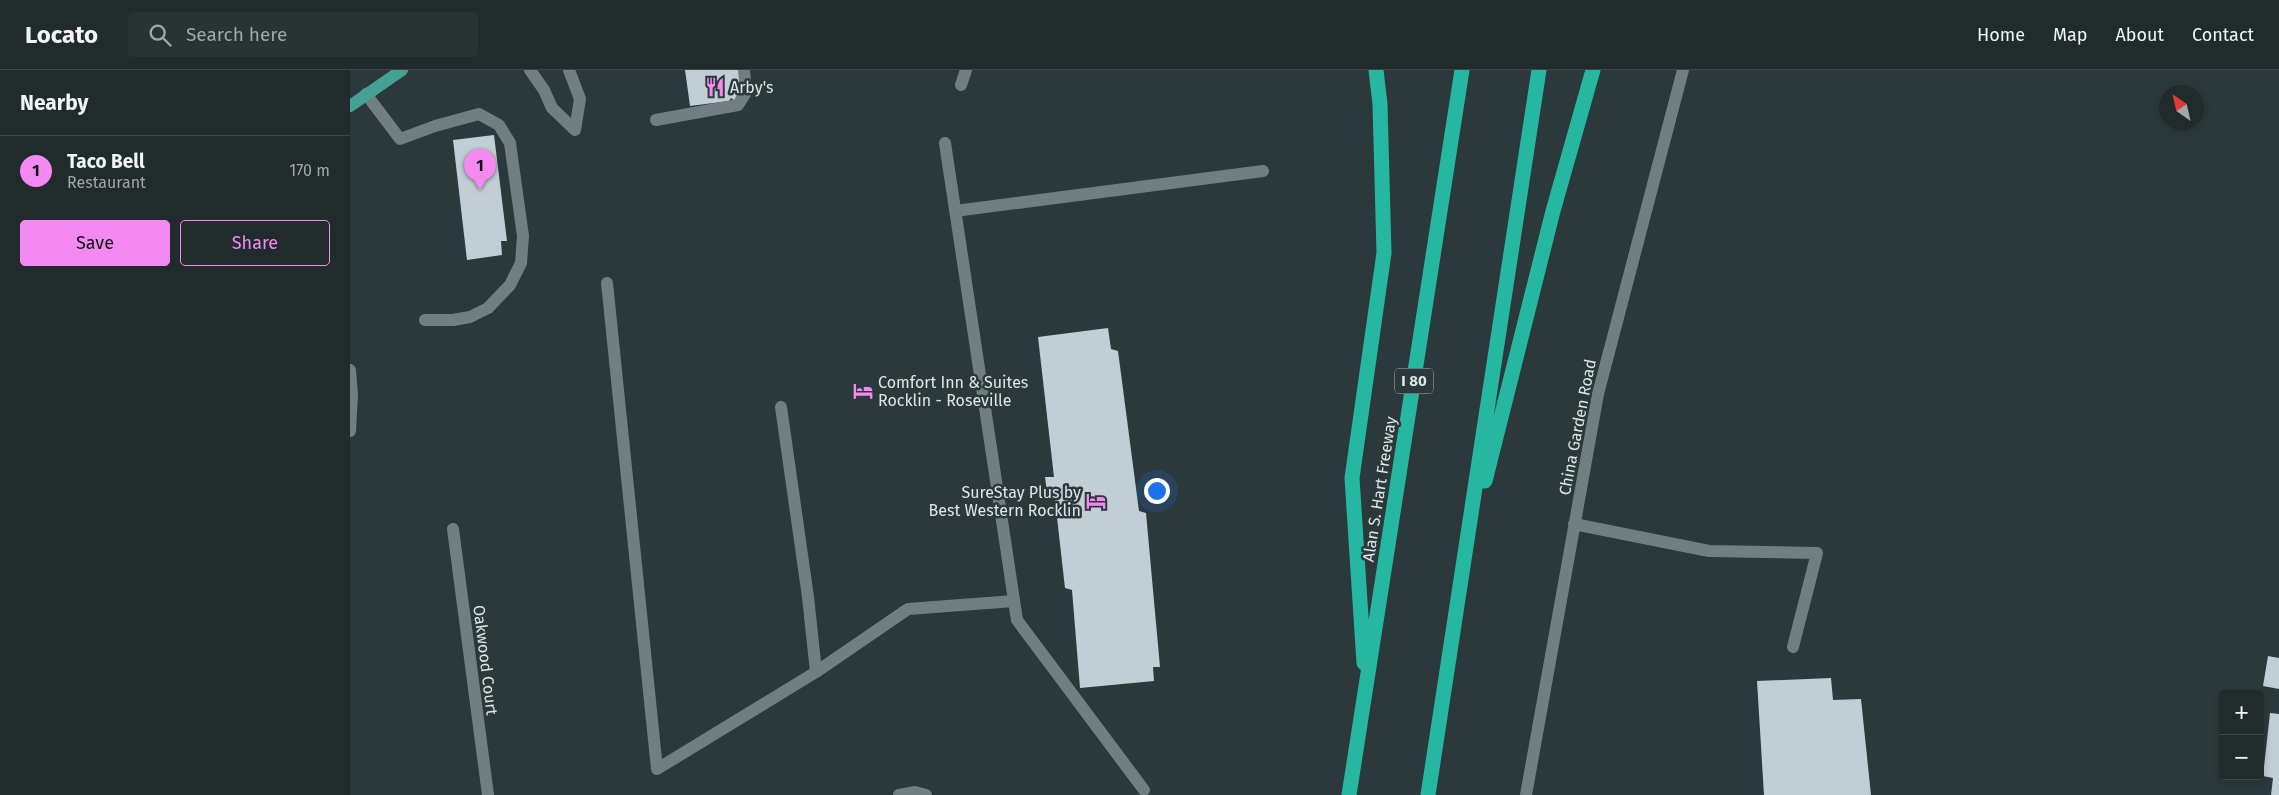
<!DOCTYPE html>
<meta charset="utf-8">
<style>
:root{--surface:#212b2c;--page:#293334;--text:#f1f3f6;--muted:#a2a7a9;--line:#3e4748;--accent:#f389f1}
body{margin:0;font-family:"Fira Sans",sans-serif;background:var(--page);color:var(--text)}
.controls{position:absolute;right:15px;bottom:15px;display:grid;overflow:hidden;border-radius:5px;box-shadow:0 2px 8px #0003}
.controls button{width:45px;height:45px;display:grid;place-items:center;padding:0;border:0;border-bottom:1px solid var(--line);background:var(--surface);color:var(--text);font:25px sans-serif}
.compass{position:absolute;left:1809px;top:15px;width:45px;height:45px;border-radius:50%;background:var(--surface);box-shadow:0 2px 8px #0003;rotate:326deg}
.you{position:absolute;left:806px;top:420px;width:18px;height:18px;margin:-12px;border:4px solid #fff;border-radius:50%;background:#1a73e8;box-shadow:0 0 0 8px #1a73e833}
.badge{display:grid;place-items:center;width:32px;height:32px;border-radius:50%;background:var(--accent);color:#111;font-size:16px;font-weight:700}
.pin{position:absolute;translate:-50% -41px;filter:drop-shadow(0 1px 2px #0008)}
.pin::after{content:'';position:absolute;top:26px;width:18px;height:15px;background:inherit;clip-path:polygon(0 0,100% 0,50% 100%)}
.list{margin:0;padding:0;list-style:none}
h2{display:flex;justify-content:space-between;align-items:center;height:65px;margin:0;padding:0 20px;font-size:21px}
h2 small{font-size:16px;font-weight:400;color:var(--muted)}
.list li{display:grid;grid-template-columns:32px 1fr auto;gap:15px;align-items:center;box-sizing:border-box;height:70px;padding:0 20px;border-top:1px solid var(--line)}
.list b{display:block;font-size:19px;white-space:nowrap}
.list p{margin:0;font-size:16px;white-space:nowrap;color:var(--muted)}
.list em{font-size:16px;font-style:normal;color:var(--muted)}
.actions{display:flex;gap:10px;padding:15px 20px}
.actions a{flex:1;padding:11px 0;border:1px solid var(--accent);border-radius:5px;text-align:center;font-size:18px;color:var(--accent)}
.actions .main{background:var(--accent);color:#111}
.icon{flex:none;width:28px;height:28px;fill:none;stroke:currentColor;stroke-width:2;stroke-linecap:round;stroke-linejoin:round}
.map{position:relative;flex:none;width:1929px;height:725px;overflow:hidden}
header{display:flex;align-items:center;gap:30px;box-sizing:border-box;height:70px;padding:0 25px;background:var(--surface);border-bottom:1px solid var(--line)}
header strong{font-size:24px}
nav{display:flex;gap:28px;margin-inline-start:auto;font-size:18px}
.search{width:350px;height:45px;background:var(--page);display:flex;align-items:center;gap:12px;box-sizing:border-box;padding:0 18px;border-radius:5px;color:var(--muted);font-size:19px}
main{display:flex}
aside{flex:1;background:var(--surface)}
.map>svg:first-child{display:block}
.building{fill:#c1ced5}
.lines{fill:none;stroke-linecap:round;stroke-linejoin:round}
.minor{stroke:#707f80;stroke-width:12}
.major{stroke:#44a194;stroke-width:12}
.highway{stroke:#26b7a2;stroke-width:15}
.labels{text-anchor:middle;stroke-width:5;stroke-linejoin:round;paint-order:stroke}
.shield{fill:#2c393a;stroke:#a9b2b3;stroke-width:1}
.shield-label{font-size:15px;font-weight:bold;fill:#dee6e7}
.poi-label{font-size:16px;fill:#dee6e7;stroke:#2c393a;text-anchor:start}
.street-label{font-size:16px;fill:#dee6e7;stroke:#2c393a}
</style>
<header>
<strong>Locato</strong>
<div class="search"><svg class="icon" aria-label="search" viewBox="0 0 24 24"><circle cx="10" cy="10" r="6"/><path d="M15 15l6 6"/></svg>Search here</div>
<nav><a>Home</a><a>Map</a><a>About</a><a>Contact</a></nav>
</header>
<main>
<aside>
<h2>Nearby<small></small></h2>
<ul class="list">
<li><span class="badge">1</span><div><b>Taco Bell</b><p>Restaurant</p></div><em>170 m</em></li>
</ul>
<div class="actions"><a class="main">Save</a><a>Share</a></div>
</aside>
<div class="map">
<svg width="1929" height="725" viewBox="0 0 1929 725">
<rect width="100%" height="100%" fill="#2c393a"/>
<!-- building -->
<path class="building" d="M335 0H391V19L388 23 392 26 386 32 381 28 379 31 340 36Z
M144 65 157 171H151L152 185 117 190 103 70Z
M758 258 761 279 768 281 789 441 796 443 810 597H803L804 611 730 618 722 520 715 518 704 421 697 422 695 407H704L688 267Z
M1918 586 1929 588V619L1913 616Z
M1481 608 1483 630 1511 629 1521 725H1414L1407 611Z
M1920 643 1929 644V725H1921L1923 708 1913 706Z"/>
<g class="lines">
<!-- minor -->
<path class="minor" d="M180 0 194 20 202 38 225 60
M219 0 230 29 225 60
M611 15 616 0
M16 24 50 69 85 56 129 44 149 55 160 73 173 166 171 193 160 215 138 238 120 247 103 250H75
M306 50 388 35 396 22 394 0
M595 73 667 550 794 720
M605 141 913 101
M257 213 307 699 466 602 558 539 664 531
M0 300 2 325 0 361
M431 337 458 527 466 602
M1224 454 1359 481 1467 483 1443 577
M103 459 138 725
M549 725 565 722 576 725
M1176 725 1248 324 1333 0"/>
<!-- major -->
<path class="major" d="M0 36 52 0"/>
<!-- highway -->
<path class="highway" d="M1135 411 1203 141 1243 0
M1014 593 1002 408 1034 183 1030 34 1026 0
M999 725 1112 0
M1078 725 1189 0"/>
</g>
<!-- icons -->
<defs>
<symbol id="restaurant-bare" viewBox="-9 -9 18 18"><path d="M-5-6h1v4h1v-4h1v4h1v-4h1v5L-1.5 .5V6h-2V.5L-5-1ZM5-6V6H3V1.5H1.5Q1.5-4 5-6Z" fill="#f389f1" stroke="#2c393a" stroke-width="2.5" paint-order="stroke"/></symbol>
<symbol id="hotel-bare" viewBox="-9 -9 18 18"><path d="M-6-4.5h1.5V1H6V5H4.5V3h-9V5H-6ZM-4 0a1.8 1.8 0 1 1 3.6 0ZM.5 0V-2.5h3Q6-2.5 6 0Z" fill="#f389f1" stroke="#2c393a" stroke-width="2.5" paint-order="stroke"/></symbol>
</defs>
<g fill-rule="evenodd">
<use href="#restaurant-bare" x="351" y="3" width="28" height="28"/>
<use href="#hotel-bare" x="499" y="307" width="28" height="28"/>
<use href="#hotel-bare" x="732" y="417" width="28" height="28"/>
</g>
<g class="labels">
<!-- shield labels -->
<rect class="shield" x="1045" y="298.5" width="38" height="25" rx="4"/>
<g class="shield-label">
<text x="1064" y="316">I 80</text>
</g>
<!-- poi labels -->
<g class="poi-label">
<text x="380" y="23">Arby's</text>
<text x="528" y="318">Comfort Inn &amp; Suites<tspan x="528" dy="18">Rocklin - Roseville</tspan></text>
<text x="731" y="428" text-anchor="end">SureStay Plus by<tspan x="731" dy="18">Best Western Rocklin</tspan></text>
</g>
<!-- street labels -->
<g class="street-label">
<text transform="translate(1227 357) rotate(-79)" y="6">China Garden Road</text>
<text transform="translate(1029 419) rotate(-81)" y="6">Alan S. Hart Freeway</text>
<text transform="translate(136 590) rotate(83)" y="6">Oakwood Court</text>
</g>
</g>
</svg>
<div class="controls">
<button>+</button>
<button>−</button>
</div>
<svg class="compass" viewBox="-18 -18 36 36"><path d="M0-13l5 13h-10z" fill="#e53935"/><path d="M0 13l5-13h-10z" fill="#a2a7a9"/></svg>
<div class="you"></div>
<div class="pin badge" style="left:130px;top:120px">1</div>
</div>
</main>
